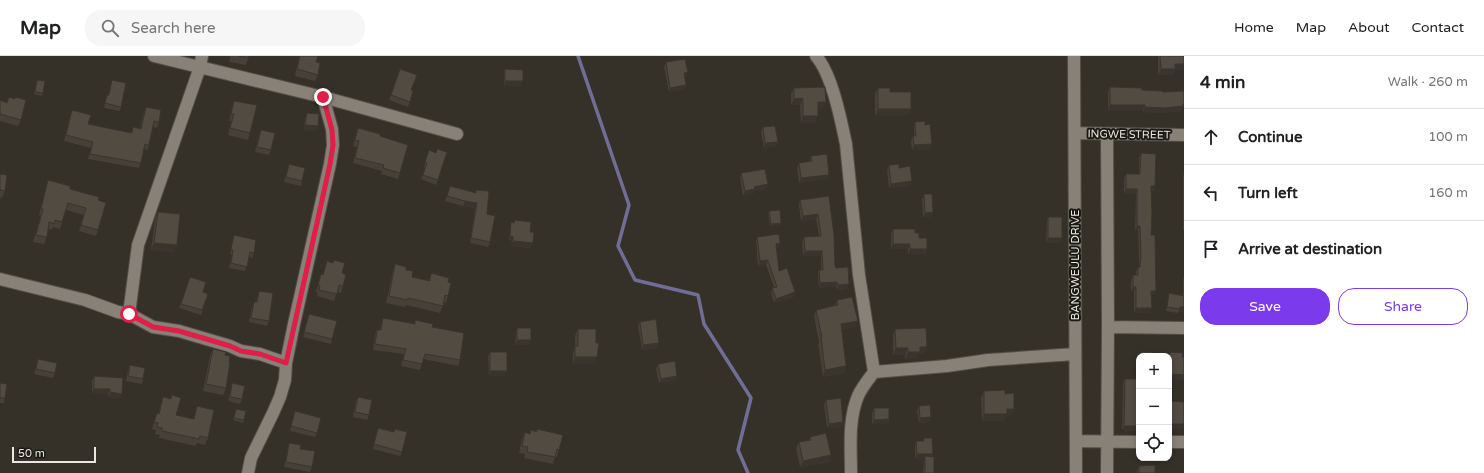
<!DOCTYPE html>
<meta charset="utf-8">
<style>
:root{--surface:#fff;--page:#f6f6f6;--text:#202124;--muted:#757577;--line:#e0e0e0;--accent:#7c3aed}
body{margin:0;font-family:"Varela Round",sans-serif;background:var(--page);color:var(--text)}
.controls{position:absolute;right:12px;bottom:12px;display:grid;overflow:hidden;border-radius:8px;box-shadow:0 2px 6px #0003}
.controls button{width:36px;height:36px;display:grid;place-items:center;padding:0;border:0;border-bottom:1px solid var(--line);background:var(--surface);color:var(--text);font:20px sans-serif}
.scale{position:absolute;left:12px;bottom:10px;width:84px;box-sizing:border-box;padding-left:4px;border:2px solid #eae7e2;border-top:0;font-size:11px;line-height:14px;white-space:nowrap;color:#eae7e2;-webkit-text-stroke:3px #1b1915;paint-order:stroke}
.stop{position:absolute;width:12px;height:12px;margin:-9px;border:3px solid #e11d48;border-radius:50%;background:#fff}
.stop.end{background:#e11d48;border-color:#fff;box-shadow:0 1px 4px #0008}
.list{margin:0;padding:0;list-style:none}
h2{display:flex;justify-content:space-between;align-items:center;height:52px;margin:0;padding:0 16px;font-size:17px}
h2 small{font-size:13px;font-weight:400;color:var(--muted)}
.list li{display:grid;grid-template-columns:26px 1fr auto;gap:12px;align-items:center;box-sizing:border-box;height:56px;padding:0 16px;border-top:1px solid var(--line)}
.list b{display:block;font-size:15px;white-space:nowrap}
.list em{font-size:13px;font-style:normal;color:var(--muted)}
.actions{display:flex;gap:8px;padding:12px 16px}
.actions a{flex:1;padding:9px 0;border:1px solid var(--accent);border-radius:16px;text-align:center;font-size:14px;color:var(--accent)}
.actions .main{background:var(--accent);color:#fff}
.icon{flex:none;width:22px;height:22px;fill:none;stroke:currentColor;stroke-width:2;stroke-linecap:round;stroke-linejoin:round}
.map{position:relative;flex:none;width:1184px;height:417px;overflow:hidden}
header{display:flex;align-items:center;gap:24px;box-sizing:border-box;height:56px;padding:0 20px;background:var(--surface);border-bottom:1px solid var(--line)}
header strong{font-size:19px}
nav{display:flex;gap:22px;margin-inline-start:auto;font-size:14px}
.search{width:280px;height:36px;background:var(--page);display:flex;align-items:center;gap:10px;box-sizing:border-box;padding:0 14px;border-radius:16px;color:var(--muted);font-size:15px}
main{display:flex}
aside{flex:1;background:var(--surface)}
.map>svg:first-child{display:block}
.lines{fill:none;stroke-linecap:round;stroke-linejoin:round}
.stream{stroke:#706e97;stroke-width:3.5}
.minor-casing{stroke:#524e47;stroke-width:14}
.minor{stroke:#878177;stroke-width:12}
.wall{fill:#464039}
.shaded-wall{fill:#39342e}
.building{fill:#514b42;stroke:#39342e}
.route{stroke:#e11d48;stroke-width:5}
.labels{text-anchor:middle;stroke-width:4;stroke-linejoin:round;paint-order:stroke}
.street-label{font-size:11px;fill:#eae7e2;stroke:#1b1915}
</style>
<header>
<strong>Map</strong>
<div class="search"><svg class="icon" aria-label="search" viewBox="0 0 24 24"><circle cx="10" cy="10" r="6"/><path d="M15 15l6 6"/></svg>Search here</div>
<nav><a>Home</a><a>Map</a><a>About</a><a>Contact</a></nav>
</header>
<main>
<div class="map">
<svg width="1184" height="417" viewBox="0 0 1184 417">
<rect width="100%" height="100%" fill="#353028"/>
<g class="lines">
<!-- stream -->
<path class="stream" d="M578 0 629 149 618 190 635 224 698 239 704 268 751 342 738 394 748 417"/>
<defs>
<path id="minor" d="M154 0 323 41 457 78
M816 0C832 18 841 64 846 88L859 219 874 316C868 324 862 331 858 340 848 364 851 392 851 417
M1074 0 1076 417
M1075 77 1184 79
M1107 78 1108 271 1107 417
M0 223 85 244 118 256 129 258 153 271 179 275 230 290 241 295 260 298 286 307
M129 258 138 189 200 11 202 0
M1108 271 1184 272
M874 316 947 310 988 304 1075 298
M1076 385 1139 386
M1169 386H1184
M248 417 251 402 273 357 280 341 285 324 286 307 294 268 330 108 333 89 332 73 323 41"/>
</defs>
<!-- minor casing -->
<use href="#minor" class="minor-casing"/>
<!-- minor -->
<use href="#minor" class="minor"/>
</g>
<!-- wall -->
<path class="wall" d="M230 0H249L246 9 229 6Z
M299 0H318L316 6 318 19 315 25 295 20Z
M1158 0H1184V14H1175L1173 19H1158Z
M666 6 686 21H684L686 29 684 33 669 36 664 11Z
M400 13 411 34 413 35 408 51 389 44Z
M505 13 521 30H504V18Z
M37 24 43 37 42 40 34 38Z
M112 24 121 51 120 55 104 52 107 39H108L111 29Z
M1110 31 1163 36 1182 53 1181 55 1162 57 1143 56V54H1108V36Z
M794 32 823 53H818L815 67H801L800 49H791V38Z
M878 32 890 36 909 59 875 60V38Z
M9 41 21 64 18 70 0 65V44L7 46Z
M234 45 250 77 248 84 228 79 231 65H229L232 52Z
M146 51 159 66 157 72 153 71 149 89 147 94 144 93 141 107 139 112 88 103 91 92 64 85 70 60 72 54 88 68 131 77 133 71 140 72 144 56Z
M307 57 318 70 316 75 304 74 305 62Z
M915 66 925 69 930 93 912 94 911 85 913 80H914V71Z
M763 71 778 86 776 90 764 92 761 76Z
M358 72 380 80 400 117 398 123 381 118 382 115 353 107 357 91 353 90Z
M261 74 271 94 269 99 255 96 259 79Z
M429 94 436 97 447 96 436 129 421 123 425 112 424 111Z
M1141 97 1155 130 1154 135H1151V179L1154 239H1152L1150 257H1134V236H1131V224L1133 219H1136V216L1138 211H1139V205L1138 174H1135L1136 138H1124V122L1126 118H1139V102Z
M811 100 829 119 828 123 799 127 797 112 799 107 809 106Z
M289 108 302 125 301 130 284 126Z
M889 109 899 112 912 125 910 130 889 132 887 114Z
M741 117 766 133 754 135 753 138 743 140 740 122Z
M1184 117V174H1183V121Z
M0 118 5 135 2 142 0 141Z
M48 124 98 144V174L96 180 79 175 84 159 66 154 60 173 53 171 52 174 48 173 47 181 44 188 33 186 41 160 39 159 46 130Z
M450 130 475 137 476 134 487 158 490 186 488 191 470 187 475 152 463 150 445 145Z
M924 138 933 156 932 161H923L922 143Z
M829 140 835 210 849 228 847 233 836 234V230L819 232 818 219 819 214H821V200H803L802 186 804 181 819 180 816 163 801 165 799 149 800 144Z
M769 155 781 167 780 169 770 170 768 157Z
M158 156 174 196 151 194 155 163Z
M1048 161 1062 182 1060 187 1046 186 1047 165Z
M515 164 530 176 531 192 511 190 512 185H509L510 171 511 166 514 167Z
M893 173 915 177 919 182 927 193 926 198H908V193H891V177Z
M234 179 254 197 252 202 249 201 245 215 229 212 232 198H230L233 184Z
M757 181 779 192H776L779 215 795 236 794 241 774 247 771 237 772 232 774 231 766 209 758 210 756 185Z
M327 205 342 217 343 230 341 237 337 236 334 245 317 240 318 237 316 236 321 218 323 219Z
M395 208 406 214 412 221 429 224 431 217 448 226V240L446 247 444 246 440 257 406 249 405 251 386 247 393 215Z
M1184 220V256L1179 255 1178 257 1166 255 1168 242 1169 237 1183 239V224Z
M190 221 203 236 208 238 201 259 179 252Z
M259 235 269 265 267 270 249 266 252 251 254 246H256Z
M837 244 855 271 842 274 846 310 844 317 823 321 818 288 819 286 814 260 816 254 835 249Z
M309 258 332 283 331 288 303 281Z
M383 262 414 268 415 264 432 271 460 304 458 310 423 303 420 314 401 310 404 298 373 294 375 279 377 274H380L381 268Z
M640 266 658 292 642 294 638 270Z
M517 272 531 284 529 289H515L516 277Z
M578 273 595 308H573V297L575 290V280Z
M895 273 924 298H919L917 303H905V299H893V279Z
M213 293 225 299 226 332 223 339 203 335 210 300Z
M490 296 505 320H489L488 300Z
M1140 296 1152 300H1139V314H1138V301Z
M1170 296 1184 301V322L1183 324 1169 323V300Z
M38 303 55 317 53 322 34 318Z
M658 308 677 320 676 324 659 327 656 313Z
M130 309 143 323 142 328 126 325 128 314Z
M94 320 122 338 120 342 108 341V338L92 337V325Z
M1125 323H1139V375L1122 374 1123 327Z
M0 327 5 342 4 347H0Z
M232 327 242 343 240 348 228 345 231 332Z
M984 335 1005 338 1014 353 1011 360H1006L1004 365H982L981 342Z
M163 341 176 359 193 363 197 350 208 382 205 389 197 387 196 390 159 382 160 379 155 378 156 374 152 373 157 357 158 358Z
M358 341 369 359 367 364 353 361 356 345Z
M826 344 843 366 842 371 827 372 824 349Z
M1171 345 1184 346V372L1169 373V350Z
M919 350 930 366 919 367 917 355Z
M874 352 889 363 888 368H872V357Z
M235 355 244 364 243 367 233 364Z
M295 355 317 377 315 381 290 375Z
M378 372 394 376 395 373 402 396 400 400 373 393Z
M537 373 559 394 557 401H555L553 408 524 402 525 398 519 397 522 383 525 376 530 378 531 374 536 375Z
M810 381 831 399 829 406 800 411 796 393 799 386 809 384Z
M924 382 933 398 932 401 934 417H923L924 405 925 403H915V390L916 385H923Z
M289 387 300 393 312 411 310 416 284 411 288 392Z
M1139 410 1155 417H1137V415Z"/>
<!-- shaded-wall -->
<path class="shaded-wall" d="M875 0H888L875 1Z
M1175 8H1184V14H1175L1173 19H1158L1161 13Z
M688 16 686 21H682L684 17Z
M505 25H523L521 30H504Z
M686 29 684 33 669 36 670 32Z
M803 42 800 49H791L794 43Z
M818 46H826L823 53H815Z
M1183 48H1184V53H1182L1181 55 1162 57 1143 56 1145 51Z
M1110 49H1145L1143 54H1108Z
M878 53H911L909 59 875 60Z
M803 60H818L815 67H801Z
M305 69 318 70 316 75 304 74Z
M778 86 776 90 764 92 765 87Z
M932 88 930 93 912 94 914 89Z
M829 119 828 123 799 127 801 122Z
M912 125 910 130 889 132 891 128Z
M768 128 766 133 754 135 753 138 743 140 745 135 754 131Z
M1151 130H1155L1154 135H1149Z
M1126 133H1137L1136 138H1124Z
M465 145 477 147 475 152 463 150Z
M933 156 932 161H923L925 157Z
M818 158 816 163 801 165 803 160Z
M781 167 780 169 770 170 771 168Z
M1137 170H1140L1138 174H1135Z
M510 180 513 181 512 185H509Z
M1048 182H1062L1060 187 1046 186Z
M513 185 533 187 531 192 511 190Z
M154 187 177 189 174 196 151 194Z
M780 187 779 192H774L776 188Z
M893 188H910L908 193H891Z
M910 193H927L926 198H908Z
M805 195H822L821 200H803Z
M768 204 766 209 758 210 760 205Z
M837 226 836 230 819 232 820 227Z
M849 228 847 233 836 234 838 229Z
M1133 231H1136L1134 236H1131Z
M1151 235H1156L1154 239H1150Z
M795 236 794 241 774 247 776 243Z
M1180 251H1184V256L1179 255Z
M1136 252H1152L1150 257H1134Z
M858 265 855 271 838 275 841 268Z
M517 284H531L529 289H515Z
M659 287 658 292 642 294 643 289Z
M920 291H927L924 298H919L917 303H905L908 296Z
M896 292H908L905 299H893Z
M575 301H597L595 308H573Z
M846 310 844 317 823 321 825 314Z
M490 315H507L505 320H489Z
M1171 318 1184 319 1183 324 1169 323Z
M677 320 676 324 659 327 661 323Z
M94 333H110L108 338 92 337Z
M110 336 122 338 120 342 108 341Z
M1007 353H1014L1011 360H1006L1004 365H982L984 358Z
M931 361 930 366 919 367 920 362Z
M889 363 888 368H872L874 364Z
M843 366 842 371 827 372 829 368Z
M1171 368H1184V372L1169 373Z
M1124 370H1139V375L1122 374Z
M917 398H933L931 402 925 400V403H915Z
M831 399 829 406 800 411 803 405Z"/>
<!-- building -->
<path class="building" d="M238 0H249L248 2Z
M300 0H318L316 6 320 7 318 19 297 13Z
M1160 0H1184V8H1175V13H1161Z
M685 3 688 16 684 17 686 29 670 32 666 6Z
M400 13 417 19 411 34 413 35 410 46 391 39Z
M505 13 523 14V25H505Z
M37 24 45 25 43 37 35 36Z
M112 24 126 27 121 51 105 47 107 39H109Z
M825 31 826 46H818V60H803V42L794 43V32Z
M1110 31 1142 32V34L1163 35V36L1184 35V48H1183V50L1164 52 1145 51V49H1110Z
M878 32H890V36H911V53H878Z
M9 41 15 43V41L26 44 21 64 0 58V44L7 47Z
M234 45 257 49 250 77 230 72 234 58H231Z
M146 51 161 54 159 66 154 65 149 89 145 88 141 107 90 98 93 86 66 79 72 54 91 59 88 68 132 77 133 71 141 73Z
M307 57 319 58 318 70 305 69Z
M925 65V69L930 68 932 88 914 89 913 80H916L915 66Z
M775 70 778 86 765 87 763 71Z
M358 72 380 78V80L408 89 400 117 383 112 384 109 355 102 359 85 355 84Z
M261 74 275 77 271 94 257 91Z
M437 93 447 96 438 124 423 119 427 107 425 106 429 94 436 97Z
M1141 97 1156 98 1155 130H1151L1152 158 1151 179H1155L1156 235H1151L1152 252H1136V231H1133V219H1138V211H1140L1141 200 1140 170H1137V133H1126V118H1140Z
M827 98 829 119 801 122 799 107 812 105 811 100Z
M289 108 305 112 302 125 286 121Z
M899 108V112L910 110 912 125 891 128 889 109Z
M765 113 768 128 754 131 755 133 745 135 741 117Z
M0 118 7 119 5 135 0 134V135Z
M48 124 70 130V133L99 141 98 144 106 147 98 174 81 169 86 152 68 147 62 166 55 164 54 168 49 166 47 181 36 179 43 153H41Z
M450 130 476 137V134L489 135 487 158 495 160 490 186 471 182 477 147 465 145 447 140Z
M924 138H932L933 156 925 157Z
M829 140 834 179 835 210 836 212 848 211 849 228 838 229 837 226 820 227 819 214H823L822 195H805L804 181 821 180 818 158 803 160 800 144Z
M780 154 781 167 771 168 769 155Z
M158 156 180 158 177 189 154 187Z
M1048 161H1062V182H1048Z
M515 164 531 166 530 176H534L533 187 513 185V181L510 180 511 166 514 167Z
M893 173H915V177H919V182H927V193H910V188H893Z
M779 178 780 187 776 188 779 215 787 212 795 236 776 243 772 232 777 231 768 204 760 205 757 181Z
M234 179 256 184 254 197 250 196 247 211 231 207 233 194 231 193Z
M334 204 345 207 342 217 346 219 343 230 339 229 337 238 319 234 320 230 318 229 321 218 323 219 327 205 333 207Z
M395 208 406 211V214L413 215 412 221 430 225 431 217 449 222 448 226 451 227 448 240 445 239 443 250 408 242 407 244 389 240Z
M190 221 206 226 203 236 208 238 202 254 181 248Z
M259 235 273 237 269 265 251 262 254 246H257Z
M1169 237 1184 240V251H1180V253L1167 251Z
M852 241 858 265 841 268 846 310 825 314 821 281H822L816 254 838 249 837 244Z
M309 258 337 265 332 283 304 276Z
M383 262 415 268V264L433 268 432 271 464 277 460 304 425 298 422 308 403 304 406 293 375 288 377 274H381Z
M656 263 659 287 643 289 640 266Z
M517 272H531V284H517Z
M926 272 927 291H920V296H908V292H896L895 273Z
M578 273H596V287H599L597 301H575V290H578Z
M213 293 226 296 225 299 230 300 229 307H230L226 332 206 328Z
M490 296H507V315H490Z
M1140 296H1152V300H1140Z
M1170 296 1183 297 1182 301H1184V319L1171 318Z
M38 303 57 307 55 317 36 313Z
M675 305 677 320 661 323 658 308Z
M130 309 145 312 143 323 128 320Z
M94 320 123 322 122 338 110 336V333H94Z
M1125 323H1139V370H1124Z
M0 327 7 328 5 342H0Z
M232 327 245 330 242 343 230 341Z
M1005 334V338L1014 337V353H1007V358H984V335Z
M172 339 181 342 176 359 194 363 197 350 214 354 208 382 200 380 199 383 162 375V372L157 371 158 367 154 366 157 357 159 358 163 341 171 343Z
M358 341 372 344 369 359 355 356Z
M841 342 843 366 829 368 826 344Z
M1171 345 1184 346V368H1171Z
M930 349 931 361 920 362 919 350Z
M874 352H889V363L874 364Z
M236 353 246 355 244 364 234 362Z
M295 355 321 362 317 377 291 370Z
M378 372 394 376 395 373 407 376 402 396 374 388Z
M537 373 563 379 559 394 557 393 555 401 527 396 528 391 522 390 525 376 530 378 531 374 537 376Z
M826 377 831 399 803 405 799 386 811 384 810 381Z
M924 382H932L933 398H917L916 385H924Z
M289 387 301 389 300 393 315 395 312 411 286 406Z
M925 400 934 401V417H925Z
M1155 409V417H1139V410Z"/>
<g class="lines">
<!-- route -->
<path class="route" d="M129 258 153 271 179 275 230 290 241 295 260 298 286 307 330 108 333 89 332 74 323 41"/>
</g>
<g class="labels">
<!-- street labels -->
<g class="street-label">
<text transform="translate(1129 78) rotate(1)" y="4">INGWE STREET</text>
<text transform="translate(1075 209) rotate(-90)" y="4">BANGWEULU DRIVE</text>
</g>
</g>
</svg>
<div class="controls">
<button>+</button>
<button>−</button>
<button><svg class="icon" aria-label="locate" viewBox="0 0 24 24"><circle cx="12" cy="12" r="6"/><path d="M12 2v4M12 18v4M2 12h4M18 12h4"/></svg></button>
</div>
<div class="scale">50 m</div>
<div class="stop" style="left:129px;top:258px"></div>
<div class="stop end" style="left:323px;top:41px"></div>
</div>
<aside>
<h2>4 min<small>Walk · 260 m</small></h2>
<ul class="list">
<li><svg class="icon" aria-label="ahead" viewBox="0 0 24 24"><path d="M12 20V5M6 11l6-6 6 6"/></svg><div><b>Continue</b></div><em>100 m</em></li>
<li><svg class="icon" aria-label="left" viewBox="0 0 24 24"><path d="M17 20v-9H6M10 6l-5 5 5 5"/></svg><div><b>Turn left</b></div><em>160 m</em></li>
<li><svg class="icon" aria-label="arrive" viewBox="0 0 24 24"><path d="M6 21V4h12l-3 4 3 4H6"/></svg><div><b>Arrive at destination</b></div></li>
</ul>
<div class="actions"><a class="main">Save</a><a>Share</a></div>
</aside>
</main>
